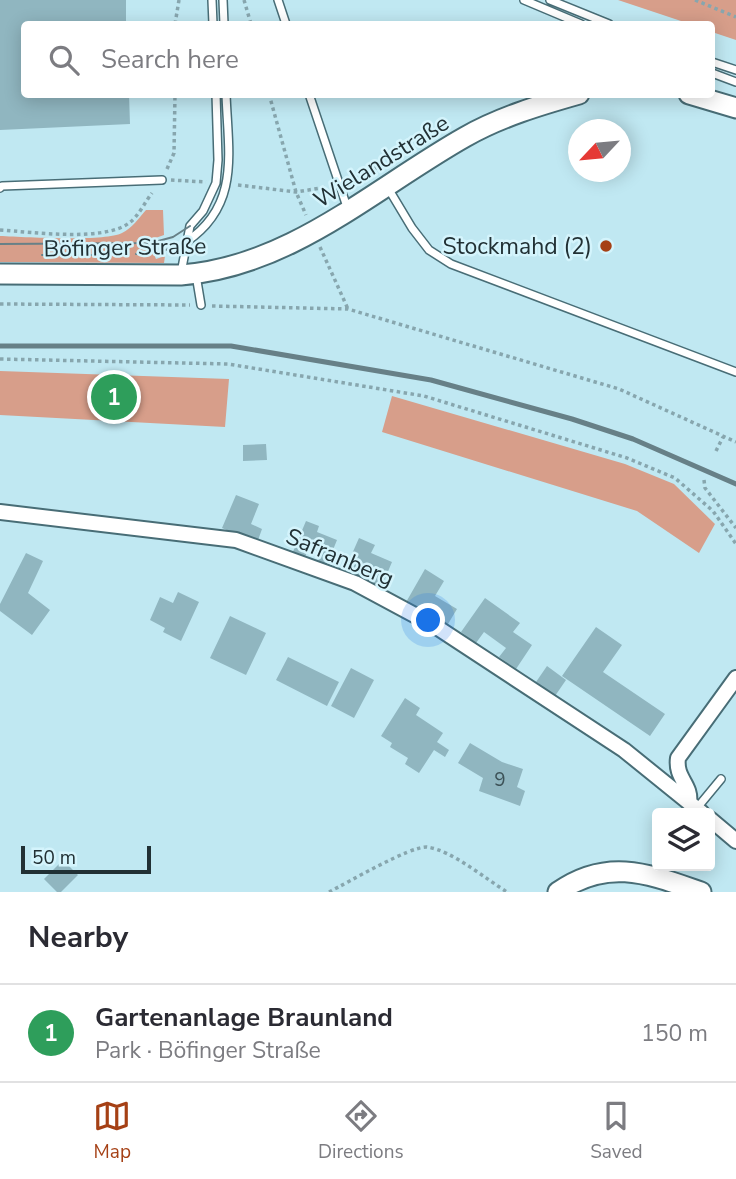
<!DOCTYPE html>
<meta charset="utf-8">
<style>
:root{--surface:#fff;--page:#f2f2f3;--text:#2b2b33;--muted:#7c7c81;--line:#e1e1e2;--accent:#a54015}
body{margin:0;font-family:"Nunito Sans",sans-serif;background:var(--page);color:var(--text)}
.controls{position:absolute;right:21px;bottom:21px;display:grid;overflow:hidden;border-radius:7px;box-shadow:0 4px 18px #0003}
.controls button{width:63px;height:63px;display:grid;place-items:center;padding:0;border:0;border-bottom:2px solid var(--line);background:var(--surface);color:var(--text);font:35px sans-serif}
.compass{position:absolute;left:568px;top:119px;width:63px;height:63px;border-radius:50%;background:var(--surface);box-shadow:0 4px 18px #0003;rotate:244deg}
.scale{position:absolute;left:21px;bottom:18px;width:130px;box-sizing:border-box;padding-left:7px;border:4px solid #213034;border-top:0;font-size:19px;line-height:24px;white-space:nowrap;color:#213034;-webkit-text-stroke:5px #d4f4fc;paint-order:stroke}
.you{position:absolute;left:429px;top:621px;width:24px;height:24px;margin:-18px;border:5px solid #fff;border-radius:50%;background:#1a73e8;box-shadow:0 0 0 10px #1a73e833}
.badge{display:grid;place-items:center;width:46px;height:46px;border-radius:50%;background:var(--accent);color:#fff;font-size:23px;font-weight:700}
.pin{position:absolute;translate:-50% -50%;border:4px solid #fff;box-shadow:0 2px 7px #0006}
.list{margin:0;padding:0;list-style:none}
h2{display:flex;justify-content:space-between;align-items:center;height:91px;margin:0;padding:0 28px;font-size:30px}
h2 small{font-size:23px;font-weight:400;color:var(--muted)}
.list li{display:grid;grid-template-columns:46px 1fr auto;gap:21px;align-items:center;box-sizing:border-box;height:98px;padding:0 28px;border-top:2px solid var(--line)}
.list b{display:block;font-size:26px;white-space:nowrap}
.list p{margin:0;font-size:23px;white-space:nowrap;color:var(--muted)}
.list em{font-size:23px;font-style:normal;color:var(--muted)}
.icon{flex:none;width:38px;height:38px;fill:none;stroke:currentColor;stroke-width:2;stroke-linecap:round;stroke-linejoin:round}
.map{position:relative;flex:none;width:736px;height:892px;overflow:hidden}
.search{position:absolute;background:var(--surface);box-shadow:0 4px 18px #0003;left:21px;right:21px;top:21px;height:77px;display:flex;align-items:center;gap:18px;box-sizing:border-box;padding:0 24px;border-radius:7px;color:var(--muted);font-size:26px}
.sheet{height:189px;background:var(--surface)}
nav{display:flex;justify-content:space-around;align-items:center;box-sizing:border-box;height:98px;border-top:2px solid var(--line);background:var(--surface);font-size:19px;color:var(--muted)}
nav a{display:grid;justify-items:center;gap:4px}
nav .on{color:var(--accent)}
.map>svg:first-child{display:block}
.green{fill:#d79e8a}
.building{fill:#90b6c0}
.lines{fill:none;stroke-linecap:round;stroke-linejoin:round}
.lane-casing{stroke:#486d76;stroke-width:10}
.street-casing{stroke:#486d76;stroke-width:18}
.secondary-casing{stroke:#486d76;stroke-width:23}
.path{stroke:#87a6ae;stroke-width:3.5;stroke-dasharray:3.5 3.5;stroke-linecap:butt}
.lane{stroke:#fff;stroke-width:7}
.street{stroke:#fff;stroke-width:14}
.secondary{stroke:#fff;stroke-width:19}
.tram{stroke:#678087;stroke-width:2}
.rail{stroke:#678087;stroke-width:5}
.poi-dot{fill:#a54015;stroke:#d4f4fc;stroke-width:2.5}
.labels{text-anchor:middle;stroke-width:5;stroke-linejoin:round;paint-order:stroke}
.number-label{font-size:19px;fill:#3d5257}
.street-label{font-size:23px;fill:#213034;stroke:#d4f4fc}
.poi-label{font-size:23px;fill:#213034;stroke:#d4f4fc;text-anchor:end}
</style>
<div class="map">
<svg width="736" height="892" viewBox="0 0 736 892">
<rect width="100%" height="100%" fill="#c0e8f2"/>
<!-- green -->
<path class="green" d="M618 0H736V40L712 32V24H690Z
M146 210H163L164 235 150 240C151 244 155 257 156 259L165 256 164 263 0 262V236C25 237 104 242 122 233 132 228 139 218 146 210Z
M0 371 229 379 225 427 0 415Z
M392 396 625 464 674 484 715 524 699 553 637 511 382 432Z"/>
<!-- building -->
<path class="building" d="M0 0H126V24H24V94H129L130 124 0 130Z
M266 444 267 460 243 461V445Z
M236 495 259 504 251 524 262 529 257 543 222 528Z
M306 521 319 526 317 532 337 540 326 567 317 564 321 553 309 548 304 559 292 554Z
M359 538 375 545 371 553 392 562 381 588 344 572Z
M26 553 43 561 28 593 50 610 32 635 0 611V604Z
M425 569 444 581 435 596 457 609 448 624 428 613 426 616 405 604Z
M178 592 199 602 181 641 163 632 165 628 150 620 160 597 173 603Z
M485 598 520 623 513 632 532 645 516 669 499 657 506 648 484 632 476 643 461 632Z
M230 616 266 633 246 675 210 658Z
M596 627 622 645 603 672 665 714 650 736 562 676Z
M288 657 339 682 327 706 276 680Z
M547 666 566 680 555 696 536 682Z
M351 668 374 680 354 718 331 706Z
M405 698 420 708 416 715 443 733 437 742 449 750 445 757 434 750 419 773 405 764 408 758 390 747 392 743 381 736Z
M470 743 502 762 523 769 517 787 525 791 520 806 479 791 483 778 458 763Z
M63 860 78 875 61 892H57L44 879Z"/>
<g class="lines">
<defs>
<path id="lane" d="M212 0 213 24
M223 0 224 24
M278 0 286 24
M524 0 581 24
M550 0 609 24
M712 62 736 70
M712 73 736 82
M309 94 348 210
M0 188 2 186 162 180
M388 188 412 228 429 250 451 264 736 372
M186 242C241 205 228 152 226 94
M181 273 190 226 203 211 216 183 218 160 216 94
M196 275 201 305
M697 808 721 779"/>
<path id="street" d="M0 512 236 540 355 583 435 626 624 750 702 813
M689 803C692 784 675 779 678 758L736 678
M710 819 736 841"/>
<path id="secondary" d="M689 94 736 108
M0 274 181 275C290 267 373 189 465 137 500 117 540 105 579 94
M558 892C608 857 649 874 701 892"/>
</defs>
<!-- lane casing -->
<use href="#lane" class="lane-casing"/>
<!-- street casing -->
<use href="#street" class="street-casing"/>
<!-- secondary casing -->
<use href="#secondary" class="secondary-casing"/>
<!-- path -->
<path class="path" d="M244 0 251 24
M695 0 736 17
M175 24 179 0
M269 94 296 192 306 215
M167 169 174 153 175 94
M171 180 206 182
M348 181 382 165
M238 185 296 192 327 187
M0 230C32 232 104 242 129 223 138 217 145 202 152 193
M320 247 348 309
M0 304 190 305
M212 306 348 309 619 389 736 442
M0 359 228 364 424 396 627 458 675 478 713 511 736 544
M716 451 723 437
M704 480 705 488 736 528
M329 892C347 883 410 846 427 847 451 850 486 879 507 892"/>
<!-- lane -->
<use href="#lane" class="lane"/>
<!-- street -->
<use href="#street" class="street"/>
<!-- secondary -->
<use href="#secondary" class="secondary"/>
<!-- tram -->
<path class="tram" d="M0 244 151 243 173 237 190 226
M136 254 161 252 186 242
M42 255H101"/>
<!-- rail -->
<path class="rail" d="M0 346H231L431 380 572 419 633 439 736 484"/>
</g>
<!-- markers -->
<circle class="poi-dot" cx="606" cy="246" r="7"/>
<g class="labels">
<!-- number labels -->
<g class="number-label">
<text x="500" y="786">9</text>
</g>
<!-- street labels -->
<g class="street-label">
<text transform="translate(381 161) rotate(-32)" y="8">Wielandstraße</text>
<text transform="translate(125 247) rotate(-1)" y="8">Böfinger Straße</text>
<text transform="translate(340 557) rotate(23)" y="8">Safranberg</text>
</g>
<!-- poi labels -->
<g class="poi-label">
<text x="592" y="254">Stockmahd (2)</text>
</g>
</g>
</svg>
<div class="controls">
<button><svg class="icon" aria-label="layers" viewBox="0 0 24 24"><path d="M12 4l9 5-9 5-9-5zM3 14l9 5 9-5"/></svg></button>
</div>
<svg class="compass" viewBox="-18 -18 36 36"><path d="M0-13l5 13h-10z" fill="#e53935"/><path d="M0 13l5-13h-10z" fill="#7c7c81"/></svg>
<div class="scale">50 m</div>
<div class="you"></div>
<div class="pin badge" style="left:114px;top:397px;background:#2e9e5b">1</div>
<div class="search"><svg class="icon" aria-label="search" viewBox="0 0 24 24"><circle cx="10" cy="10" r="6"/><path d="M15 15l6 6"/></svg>Search here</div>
</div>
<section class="sheet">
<h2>Nearby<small></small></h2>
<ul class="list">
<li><span class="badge" style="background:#2e9e5b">1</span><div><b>Gartenanlage Braunland</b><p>Park · Böfinger Straße</p></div><em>150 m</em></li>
</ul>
</section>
<nav>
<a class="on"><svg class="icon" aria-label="map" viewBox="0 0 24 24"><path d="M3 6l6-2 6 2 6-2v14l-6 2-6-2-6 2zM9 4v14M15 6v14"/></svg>Map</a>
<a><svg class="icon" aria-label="directions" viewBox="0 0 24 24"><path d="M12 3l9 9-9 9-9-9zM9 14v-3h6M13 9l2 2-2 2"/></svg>Directions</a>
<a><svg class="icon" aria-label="saved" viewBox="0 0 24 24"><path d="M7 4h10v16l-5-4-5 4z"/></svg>Saved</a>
</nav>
